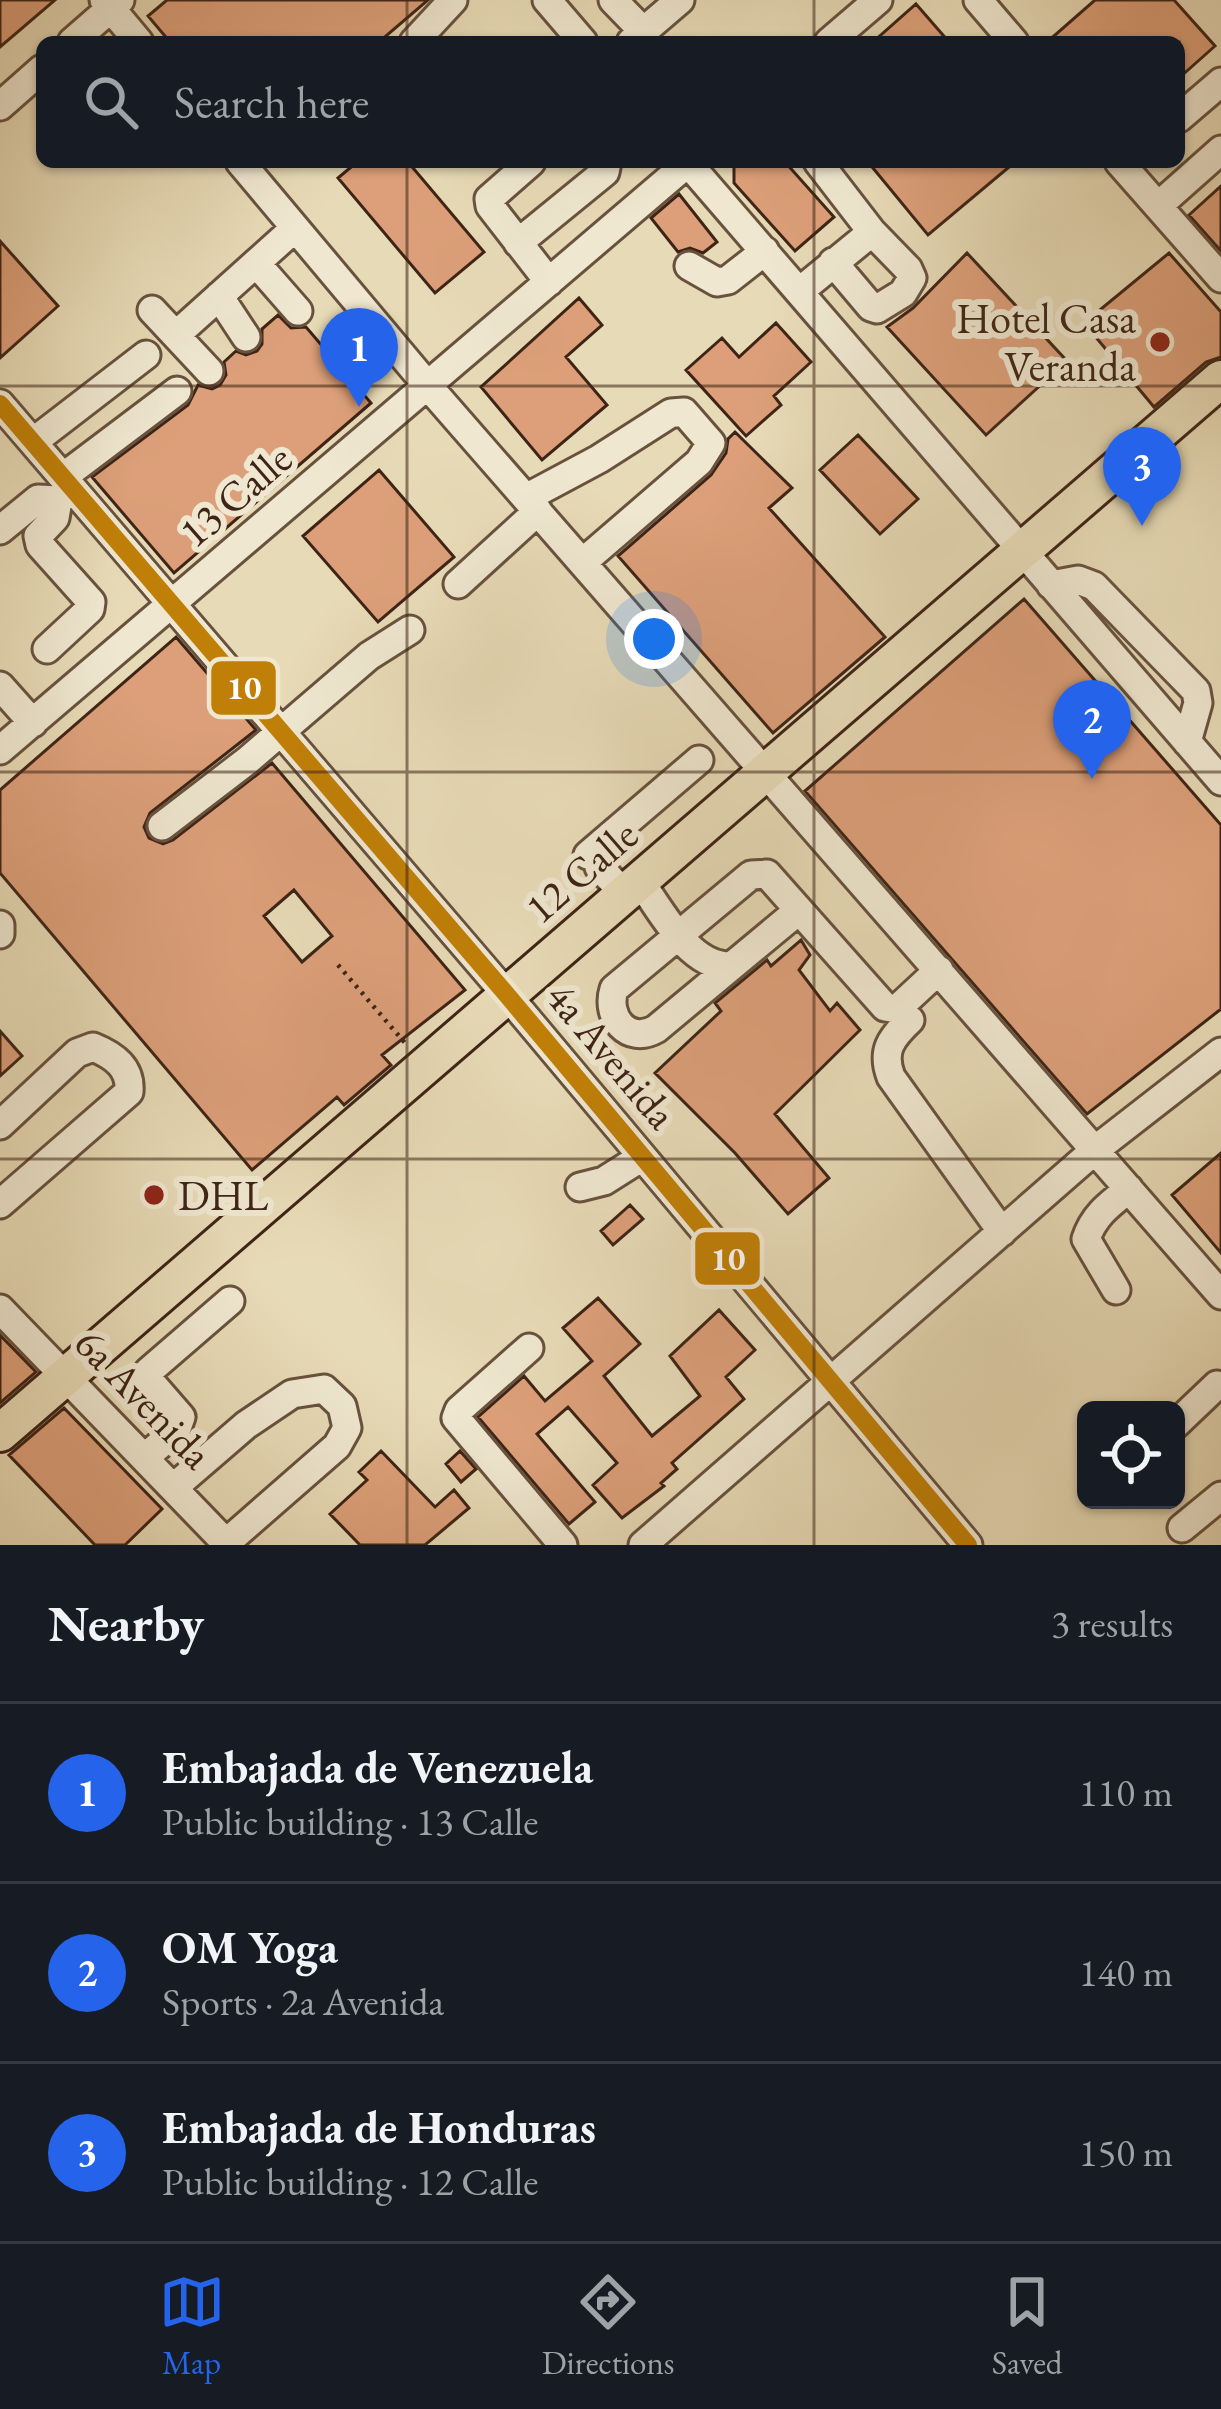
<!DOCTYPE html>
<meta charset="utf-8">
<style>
:root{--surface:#171b24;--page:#20242c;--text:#f1f3f6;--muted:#9ea1a6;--line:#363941;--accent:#2563eb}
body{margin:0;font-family:"EB Garamond",serif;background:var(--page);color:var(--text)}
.controls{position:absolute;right:36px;bottom:36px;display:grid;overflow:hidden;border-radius:18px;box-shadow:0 3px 9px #0004}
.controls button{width:108px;height:108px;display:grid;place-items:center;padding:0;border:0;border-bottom:3px solid var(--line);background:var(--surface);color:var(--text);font:60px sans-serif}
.you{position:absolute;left:654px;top:639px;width:42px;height:42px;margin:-30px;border:9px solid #fff;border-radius:50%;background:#1a73e8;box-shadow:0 0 0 18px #1a73e833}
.badge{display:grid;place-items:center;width:78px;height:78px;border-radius:50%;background:var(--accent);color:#fff;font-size:39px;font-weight:700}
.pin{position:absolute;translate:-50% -99px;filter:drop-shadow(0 3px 6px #0008)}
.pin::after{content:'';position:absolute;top:63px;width:42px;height:36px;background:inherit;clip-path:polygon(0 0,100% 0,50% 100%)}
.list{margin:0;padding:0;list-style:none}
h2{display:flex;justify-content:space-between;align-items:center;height:156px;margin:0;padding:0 48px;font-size:51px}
h2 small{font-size:39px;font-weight:400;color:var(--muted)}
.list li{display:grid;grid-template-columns:78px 1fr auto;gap:36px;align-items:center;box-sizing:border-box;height:180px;padding:0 48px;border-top:3px solid var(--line)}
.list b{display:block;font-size:45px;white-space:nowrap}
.list p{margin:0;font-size:39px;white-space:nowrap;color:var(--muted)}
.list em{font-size:39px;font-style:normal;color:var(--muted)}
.icon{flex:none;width:66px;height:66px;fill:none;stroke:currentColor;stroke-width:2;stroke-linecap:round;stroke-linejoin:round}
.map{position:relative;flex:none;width:1221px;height:1545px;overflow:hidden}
.search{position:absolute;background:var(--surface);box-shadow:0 3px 9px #0004;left:36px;right:36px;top:36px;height:132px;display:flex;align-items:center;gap:30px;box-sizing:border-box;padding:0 42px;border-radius:18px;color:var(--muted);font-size:45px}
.sheet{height:696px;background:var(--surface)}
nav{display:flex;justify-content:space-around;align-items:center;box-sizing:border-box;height:168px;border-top:3px solid var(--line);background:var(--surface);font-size:33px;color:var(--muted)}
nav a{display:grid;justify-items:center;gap:6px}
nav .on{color:var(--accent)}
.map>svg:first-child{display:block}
.building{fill:#dc9f79;stroke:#3e2416;stroke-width:3;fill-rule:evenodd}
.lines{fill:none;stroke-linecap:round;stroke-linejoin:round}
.minor-casing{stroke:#68523e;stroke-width:33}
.major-casing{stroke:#3e2416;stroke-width:42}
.path{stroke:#3e2416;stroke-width:4.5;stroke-dasharray:3 6;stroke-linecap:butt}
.minor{stroke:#efe7d0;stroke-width:27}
.major{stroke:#e7dab6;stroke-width:36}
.bus-1-casing{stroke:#efe7d0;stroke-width:27}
.bus-1{stroke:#c07f07;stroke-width:18}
.grid{fill:none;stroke:#3e2416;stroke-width:3;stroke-opacity:0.55}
.poi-dot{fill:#8f2418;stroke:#efe7d0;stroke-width:4.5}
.labels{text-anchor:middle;stroke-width:12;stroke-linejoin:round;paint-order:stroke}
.poi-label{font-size:42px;fill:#3e2416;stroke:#efe7d0;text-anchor:end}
.street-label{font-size:42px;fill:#3e2416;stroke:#efe7d0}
.line-badge{stroke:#efe7d0;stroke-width:4.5}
.badge-label{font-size:33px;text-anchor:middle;font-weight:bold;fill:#fff}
</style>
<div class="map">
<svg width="1221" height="1545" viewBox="0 0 1221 1545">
<rect width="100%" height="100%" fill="#e7dab6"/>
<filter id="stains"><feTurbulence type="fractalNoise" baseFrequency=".00167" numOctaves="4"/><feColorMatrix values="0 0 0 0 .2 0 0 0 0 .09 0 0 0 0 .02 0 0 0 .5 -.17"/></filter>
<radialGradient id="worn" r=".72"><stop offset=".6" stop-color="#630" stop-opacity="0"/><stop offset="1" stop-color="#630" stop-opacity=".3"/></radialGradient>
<!-- building -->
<path class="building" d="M0 0H55L0 47Z
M167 0H428L379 42H170L148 16Z
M1095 0H1174L1215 46 1179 78V42H1047Z
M916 4 949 42H873Z
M357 162H408L484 252 435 293 338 178Z
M734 162H785L834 217 795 251 734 183Z
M868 162H1015L928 235Z
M1221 186V251L1189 215Z
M679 194 717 242 703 253 690 248 678 252 651 218Z
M0 241 58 306 0 358Z
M967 253 1067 361 986 435 887 327 913 308Z
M1169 253 1221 312V357L1206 362 1154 407 1084 323Z
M579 298 602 325 566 357 607 405 542 460 481 387Z
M278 315 291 328 306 327 371 403 174 573 92 477 188 405 198 385 212 389 220 385 226 375 224 362 236 351 246 355 257 351 262 344V329Z
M776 323 811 362 774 396 781 405 746 436 686 370 722 338 739 357Z
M735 432 792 488 769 508 885 637 773 733 618 556 711 475 726 453 728 439Z
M858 435 918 499 880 534 820 470Z
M379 470 454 557 378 622 303 536Z
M1024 599 1221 825V1009L1087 1114 805 791Z
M176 637 256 730 150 813 144 827 149 838 163 844 173 840 272 763 465 990 382 1055 391 1065 344 1105 337 1097 252 1170 0 873V790ZM294 890 332 936 302 962 264 916Z
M801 940 810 955 799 970 830 1011 837 1003 860 1030 775 1114 829 1178 788 1214 735 1153 655 1073 721 1011 715 1003 767 960 771 966Z
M0 1031 22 1056 0 1076Z
M1221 1153V1253L1172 1195Z
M630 1205 643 1219 613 1245 601 1231Z
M598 1298 640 1344 604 1376 652 1436 700 1396 670 1356 719 1310 755 1350 726 1377 744 1399 672 1463 677 1469 661 1483 664 1486 622 1518 593 1485 617 1463 568 1407 537 1434 595 1502 569 1524 478 1417 524 1376 545 1401 592 1361 563 1328Z
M0 1335 36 1372 0 1403Z
M64 1408 162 1509 125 1545H95L9 1455Z
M381 1451 435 1507 454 1490 469 1508 425 1545H360L330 1514 367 1480 359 1472Z
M460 1451 476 1469 461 1482 446 1464Z"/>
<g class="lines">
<defs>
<path id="minor" d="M104 0 139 42
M547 0 583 42
M613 0 643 31
M978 0 1014 42
M72 42 120 0
M414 42 453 0
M631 42 680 0
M829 42 878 0
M0 106 42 69
M1179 118 1221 82
M240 162 428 386 1221 1295
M531 162 489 199 490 206 549 282
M687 162 1221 781
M818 162 872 232 908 269 912 278 903 293 877 309 871 307 833 262
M1119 162 1221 278
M1158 206 1221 150
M518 243 605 172 607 162
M256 263 298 311
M689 266 717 282 728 280 765 251
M800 291 872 232
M219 296 246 337
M152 310 209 371
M176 335 295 228
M0 404 507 995 968 1545
M33 442 146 355
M63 477 177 391
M526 498 599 459 671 413 684 412 711 443 699 462 583 562
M0 530 38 499 58 500 69 491
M458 584 538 511
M1051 585 1078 580 1094 586 1196 691 1198 703 1187 742
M47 649 90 609 91 602 40 545 38 536 55 518 58 500
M0 686 33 723
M0 750 689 162
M162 826 248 760 369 656 410 630
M588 855 699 760
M599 867 624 893
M639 880C661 910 688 965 728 966
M798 911 656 1029C628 1045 605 1017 614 989L751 875 767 874 885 1007 897 1009 939 970
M0 925V934
M910 1020C891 1038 881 1051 891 1077L1002 1232
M0 1125 77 1053 93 1047C115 1056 131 1068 129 1092L0 1204
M580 1187 604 1181 642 1157
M1116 1290 1086 1239C1094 1215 1110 1204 1129 1189
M0 1309 228 1545
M529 1348 459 1410 456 1418 563 1545
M1176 1424 1217 1385
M144 1458 176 1431 181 1417 148 1379 149 1371 230 1301
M173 1488 246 1425 292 1394 324 1389 342 1406 347 1428 337 1446 226 1543
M1182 1528 1221 1496
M643 1545 1095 1150 1221 1052"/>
<path id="major" d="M0 1433 1221 379"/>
</defs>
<!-- minor casing -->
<use href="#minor" class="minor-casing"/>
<!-- major casing -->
<use href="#major" class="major-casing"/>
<!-- path -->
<path class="path" d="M338 965 405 1043"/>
<!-- minor -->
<use href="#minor" class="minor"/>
<!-- major -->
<use href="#major" class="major"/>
<defs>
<path id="bus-1" d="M0 404 507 995 968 1545"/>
</defs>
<!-- bus-1 casing -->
<use href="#bus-1" class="bus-1-casing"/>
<!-- bus-1 -->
<use href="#bus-1" class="bus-1"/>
</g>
<!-- grid -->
<path class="grid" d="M407 0V42M814 0V42M407 162V1545M814 162V1545M0 386H1221M0 772H1221M0 1159H1221"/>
<!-- markers -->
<g class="poi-dot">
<circle cx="1160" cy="342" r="12"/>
<circle cx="154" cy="1195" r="12"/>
</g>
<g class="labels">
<!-- poi labels -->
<g class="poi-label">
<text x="1136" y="333">Hotel Casa<tspan x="1136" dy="48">Veranda</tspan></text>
<text x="178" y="1210" text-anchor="start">DHL</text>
</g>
<!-- street labels -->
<g class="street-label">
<text transform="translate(235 495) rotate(-41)" y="15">13 Calle</text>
<text transform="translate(581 871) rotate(-41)" y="15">12 Calle</text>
<text transform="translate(612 1055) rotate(50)" y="15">4a Avenida</text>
<text transform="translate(144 1398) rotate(46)" y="15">6a Avenida</text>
</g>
</g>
<g class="line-badge">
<rect x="209" y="659" width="69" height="58" rx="12" fill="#c07f07"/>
<rect x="693" y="1230" width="69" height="57" rx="12" fill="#c07f07"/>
</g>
<g class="badge-label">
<text x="244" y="699">10</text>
<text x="728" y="1270">10</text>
</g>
<rect width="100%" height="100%" filter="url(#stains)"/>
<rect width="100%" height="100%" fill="url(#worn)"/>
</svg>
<div class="controls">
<button><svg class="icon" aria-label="locate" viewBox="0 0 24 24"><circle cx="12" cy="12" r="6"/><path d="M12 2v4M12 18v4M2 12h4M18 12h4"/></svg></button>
</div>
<div class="you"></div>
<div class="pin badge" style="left:359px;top:407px">1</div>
<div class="pin badge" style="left:1092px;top:779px">2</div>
<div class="pin badge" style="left:1142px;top:526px">3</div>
<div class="search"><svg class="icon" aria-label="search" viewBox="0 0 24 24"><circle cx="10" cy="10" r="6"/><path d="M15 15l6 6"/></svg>Search here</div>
</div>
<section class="sheet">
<h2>Nearby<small>3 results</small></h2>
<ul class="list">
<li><span class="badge">1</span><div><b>Embajada de Venezuela</b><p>Public building · 13 Calle</p></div><em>110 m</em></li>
<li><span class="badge">2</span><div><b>OM Yoga</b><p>Sports · 2a Avenida</p></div><em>140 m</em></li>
<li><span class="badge">3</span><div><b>Embajada de Honduras</b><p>Public building · 12 Calle</p></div><em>150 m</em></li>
</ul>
</section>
<nav>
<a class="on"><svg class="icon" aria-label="map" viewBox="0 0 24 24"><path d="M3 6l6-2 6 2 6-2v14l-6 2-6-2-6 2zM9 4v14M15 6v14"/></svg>Map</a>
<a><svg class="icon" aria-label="directions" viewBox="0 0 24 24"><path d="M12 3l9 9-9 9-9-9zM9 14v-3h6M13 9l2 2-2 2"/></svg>Directions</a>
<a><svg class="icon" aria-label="saved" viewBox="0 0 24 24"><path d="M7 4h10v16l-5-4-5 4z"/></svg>Saved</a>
</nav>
